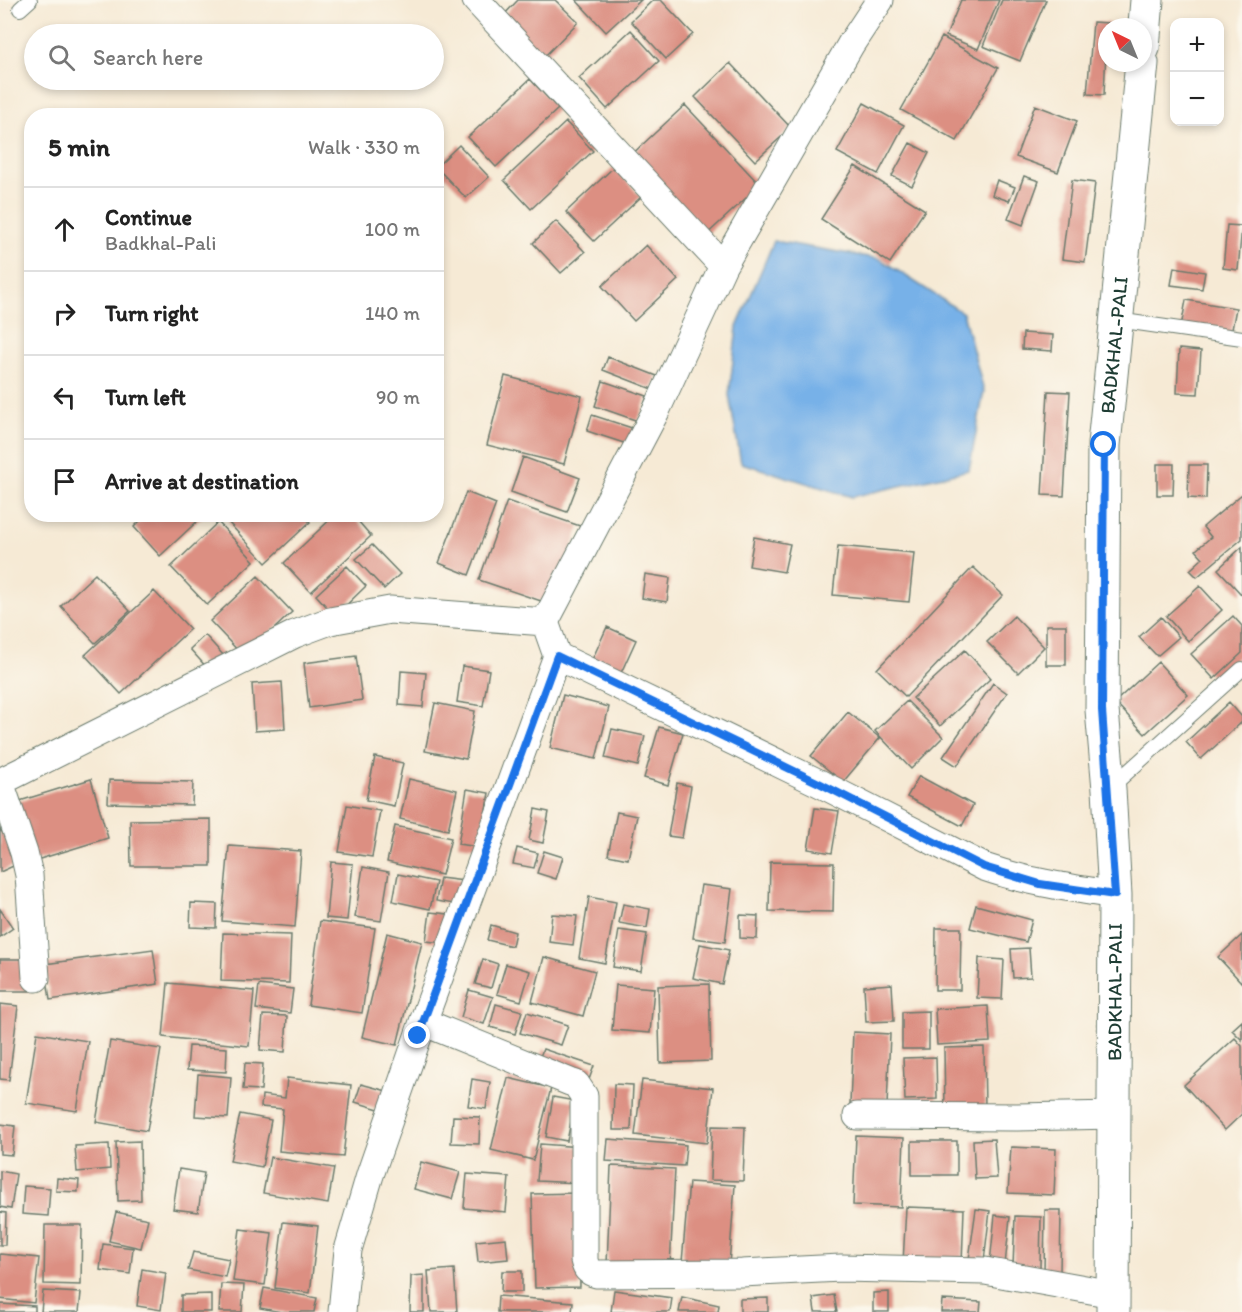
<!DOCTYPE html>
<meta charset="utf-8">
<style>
:root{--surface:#fff;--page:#f6f6f6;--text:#222;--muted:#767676;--line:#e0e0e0}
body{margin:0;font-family:Itim,sans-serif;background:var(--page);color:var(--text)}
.controls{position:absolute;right:18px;top:18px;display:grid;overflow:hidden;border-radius:12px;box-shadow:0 3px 9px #0003}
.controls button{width:54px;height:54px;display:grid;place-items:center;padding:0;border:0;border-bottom:2px solid var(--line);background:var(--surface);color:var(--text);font:30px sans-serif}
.compass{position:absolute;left:1098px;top:18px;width:54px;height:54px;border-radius:50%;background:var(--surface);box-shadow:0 3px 9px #0003;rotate:317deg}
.stop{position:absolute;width:18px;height:18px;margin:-14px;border:4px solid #1a73e8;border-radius:50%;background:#fff}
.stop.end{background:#1a73e8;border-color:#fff;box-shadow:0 2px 6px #0008}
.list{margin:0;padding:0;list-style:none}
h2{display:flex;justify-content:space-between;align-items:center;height:78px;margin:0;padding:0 24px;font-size:26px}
h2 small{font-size:20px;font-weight:400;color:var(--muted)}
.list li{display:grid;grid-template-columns:39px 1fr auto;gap:18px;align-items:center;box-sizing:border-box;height:84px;padding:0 24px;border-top:2px solid var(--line)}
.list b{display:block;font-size:22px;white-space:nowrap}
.list p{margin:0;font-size:20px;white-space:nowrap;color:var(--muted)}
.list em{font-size:20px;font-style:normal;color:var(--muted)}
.icon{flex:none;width:33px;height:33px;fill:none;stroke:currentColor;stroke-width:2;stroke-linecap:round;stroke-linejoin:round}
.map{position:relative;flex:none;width:1242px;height:1312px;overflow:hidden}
.search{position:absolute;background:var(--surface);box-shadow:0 3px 9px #0003;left:24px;top:24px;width:420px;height:66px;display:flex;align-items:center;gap:15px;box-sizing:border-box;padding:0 21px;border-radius:33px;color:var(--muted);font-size:22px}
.panel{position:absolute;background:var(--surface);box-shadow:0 3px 9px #0003;left:24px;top:108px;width:420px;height:414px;border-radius:24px}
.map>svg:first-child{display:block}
.water{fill:#77b1e8;stroke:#4b778e;stroke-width:1.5}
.building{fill:#dc8f82}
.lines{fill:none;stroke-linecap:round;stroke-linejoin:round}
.lane-casing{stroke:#6a7a6c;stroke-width:16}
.street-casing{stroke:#6a7a6c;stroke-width:29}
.secondary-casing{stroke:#6a7a6c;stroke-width:35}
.lane{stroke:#fff;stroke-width:14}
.street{stroke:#fff;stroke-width:27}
.secondary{stroke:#fff;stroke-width:33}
.route{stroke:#1a73e8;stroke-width:8}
.labels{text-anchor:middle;stroke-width:4.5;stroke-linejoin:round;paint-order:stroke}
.street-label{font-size:20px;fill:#1f3d34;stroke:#fbf7ec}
</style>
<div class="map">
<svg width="1242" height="1312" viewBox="0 0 1242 1312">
<rect width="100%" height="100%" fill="#fbf7ec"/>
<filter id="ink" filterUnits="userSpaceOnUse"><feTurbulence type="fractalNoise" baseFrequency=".0167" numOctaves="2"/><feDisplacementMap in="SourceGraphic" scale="12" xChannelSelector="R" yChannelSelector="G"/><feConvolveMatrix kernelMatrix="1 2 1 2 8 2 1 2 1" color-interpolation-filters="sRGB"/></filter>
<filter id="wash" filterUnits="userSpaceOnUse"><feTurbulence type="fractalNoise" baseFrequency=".008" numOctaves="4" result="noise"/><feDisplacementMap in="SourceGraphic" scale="24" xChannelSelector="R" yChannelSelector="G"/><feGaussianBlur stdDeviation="1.35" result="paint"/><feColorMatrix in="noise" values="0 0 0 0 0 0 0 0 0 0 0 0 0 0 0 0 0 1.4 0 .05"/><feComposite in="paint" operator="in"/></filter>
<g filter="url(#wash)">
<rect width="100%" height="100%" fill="#f6ead5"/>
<!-- water -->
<path class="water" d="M774 241 880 259 963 313 984 391 969 470 852 497 741 463 729 395 737 327Z"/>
<g id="blocks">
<!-- building -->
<path class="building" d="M518 0H555L578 22 543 58 501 18Z
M576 0H641L606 32Z
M653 0H661L693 34 666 59 631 21Z
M961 0H999L978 49 946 36Z
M1002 0H1046L1020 61 983 46Z
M1093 22 1109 23V27H1107L1104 95 1087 94Z
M631 30 659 61 607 109 579 78Z
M942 37 998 68 957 141 901 110Z
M730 63 791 128 755 161 695 97Z
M530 79 558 109 496 167 468 137Z
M864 103 904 125 878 174 837 152Z
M685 105 760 185 703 238 628 158Z
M1035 105 1077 121 1058 172 1016 157Z
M566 122 593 151 531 209 504 180Z
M910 143 929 153 912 186 892 176Z
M459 145 489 177 466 198 436 167Z
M855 166 925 210 890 263 821 219Z
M614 167 641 197 594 241 566 212Z
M1024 176 1039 181 1023 225 1008 219Z
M997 180 1015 187 1009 201 992 195Z
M1072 180 1095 183 1085 262 1062 259Z
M556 221 585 252 561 273 533 243Z
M1227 225 1242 226 1238 270 1223 268Z
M646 245 678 280 634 321 602 286Z
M1174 267 1205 272 1202 289 1171 285Z
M1186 300 1236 308 1231 335 1181 327Z
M1023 333 1053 335 1052 351 1022 349Z
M1179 349 1201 351 1198 394 1177 393Z
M608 357 657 376 652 389 603 370Z
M505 376 582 396 564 464 487 445Z
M603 381 647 396 638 421 595 406Z
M1048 391 1070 392 1064 496 1042 495Z
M592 415 635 429 630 445 587 431Z
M523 457 580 478 567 512 511 492Z
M1157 464H1174L1173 495H1157Z
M1189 465H1207L1206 499 1188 498Z
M466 492 496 504 469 575 439 563Z
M1242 494V539L1197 577 1190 570 1203 558 1196 550 1211 537 1203 527Z
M507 501 580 526 553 605 479 580Z
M147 514H205L160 556 134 527Z
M236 514H302L310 522 266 563 228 522Z
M336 514H352L371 536 311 592 284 563Z
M218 522 254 561 207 605 171 567Z
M754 537 790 544 784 572 749 566Z
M372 545 400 574 384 589 356 559Z
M838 546 914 553 909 602 833 595Z
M1242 547V595L1218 569Z
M347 566 366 586 335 616 316 595Z
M973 567 1003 595 906 697 877 669Z
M95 574 130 611 95 643 61 606Z
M645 574 670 578 667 602 642 598Z
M258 576 292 612 244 657 210 621Z
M1200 586 1222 610 1188 641 1166 616Z
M154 591 190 629 121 694 85 655Z
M1014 616 1044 647 1018 673 987 642Z
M1233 616 1242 626V653L1214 679 1191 654Z
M1161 617 1179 637 1157 656 1139 637Z
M1046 625H1066V665H1046Z
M607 627 636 640 620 675 591 662Z
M205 635 224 656 209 670 190 649Z
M965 650 991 678 940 726 913 698Z
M356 656 362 700 309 708 304 663Z
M1158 662 1188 695 1145 734 1115 702Z
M462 666 489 670 483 706 457 702Z
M401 671 426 673 423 707 399 705Z
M282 682 285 729 255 731 252 684Z
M993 683 1007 693 957 766 943 757Z
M563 695 609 707 596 759 550 748Z
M907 701 943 737 911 769 875 731Z
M1229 702 1242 717V722L1201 759 1186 742Z
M435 703 475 711 466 759 425 751Z
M848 712 880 738 843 782 811 756Z
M659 727 683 733 668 785 644 778Z
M612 729 645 736 638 766 605 758Z
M375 757 403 763 394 806 366 800Z
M919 776 973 805 962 826 907 797Z
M91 779 108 838 30 862 13 803Z
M409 779 457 790 448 830 400 819Z
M109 780 193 782 192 805 108 803Z
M677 783 691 786 682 838 668 836Z
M467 789 489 793 479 847 458 844Z
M347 805 380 811 372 857 339 852Z
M815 808 839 811 832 853 808 849Z
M535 809 549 812 543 843 529 840Z
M617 812 637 816 628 859 608 855Z
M211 819V866H131L130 820Z
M395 826 451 838 442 875 387 862Z
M0 828 18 864 0 872Z
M229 846 301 851 295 927 222 921Z
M517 848 538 853 534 868 513 864Z
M544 851 563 857 556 879 537 873Z
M331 862 353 864 347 920 326 918Z
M770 862 834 863 833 912 769 911Z
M363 867 389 872 381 921 355 917Z
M398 874 436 882 430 909 393 901Z
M440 878 464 881 460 905 436 901Z
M701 885 732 889 725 942 693 938Z
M589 897 616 902 605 963 579 958Z
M191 903 217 904 216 928 190 927Z
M623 904 650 909 647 928 619 923Z
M976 905 1032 920 1026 942 970 928Z
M0 909 13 928 0 937Z
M430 912 448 914 444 943 426 941Z
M552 914 577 916 573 945 549 942Z
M740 915 758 916 757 939 740 938Z
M320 921 375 928 362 1013 308 1005Z
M491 925 515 932 512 946 487 940Z
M936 928H961L960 990H935Z
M619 930 647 934 641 971 613 967Z
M223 933 291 935 289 983 221 981Z
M387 933 422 942 397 1045 362 1037Z
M1242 935V983L1218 957Z
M700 944 729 950 722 984 693 978Z
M1029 948 1031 977 1013 978 1011 949Z
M153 949 158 984 50 1000 45 964Z
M544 957 595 971 583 1016 532 1002Z
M979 958 1004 960 1002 999 977 998Z
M0 959H30V991H0Z
M483 959 498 964 491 988 475 984Z
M506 964 530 971 521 1001 497 994Z
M168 983 254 991 249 1046 163 1037Z
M709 984 711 1061 660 1063 658 986Z
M892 984 894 1021 866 1022 864 986Z
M259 985 293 989 290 1013 256 1009Z
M616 985 654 988 650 1033 612 1030Z
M469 990 493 997 484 1024 461 1017Z
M0 1004 18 1006 9 1080 0 1079Z
M496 1004 522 1011 515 1034 490 1027Z
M988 1006 990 1042 937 1045 935 1009Z
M929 1011V1049H902V1012Z
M527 1012 568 1025 561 1045 520 1033Z
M263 1015 287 1016 285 1052 260 1050Z
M1242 1021V1040L1232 1030Z
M853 1032 890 1034 887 1106 850 1104Z
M37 1033 88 1041 77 1111 26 1103Z
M1235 1038 1242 1046V1114L1225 1130 1184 1085Z
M110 1041 161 1049 147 1131 96 1122Z
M189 1046 227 1048 226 1072 187 1070Z
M984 1047 985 1108 945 1109 944 1048Z
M543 1049 594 1066 587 1085 536 1067Z
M936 1057 937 1099 905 1100 903 1058Z
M245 1063 263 1064 261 1090 243 1089Z
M198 1074 231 1077 228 1118 195 1116Z
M287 1078 351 1085 343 1157 279 1151 283 1109 261 1107 262 1095 285 1098Z
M508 1078 551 1088 533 1160 491 1150Z
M472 1079 490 1082 486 1109 468 1106Z
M642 1080 713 1088 707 1143 635 1135Z
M361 1084 387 1091 382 1110 355 1102Z
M614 1084 633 1085 631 1130H613Z
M553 1097 575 1101 567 1141 546 1137Z
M240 1114 271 1120 262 1167 230 1161Z
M453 1116 480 1117 479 1144 451 1143Z
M0 1124 15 1126 12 1155 0 1154Z
M712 1126 745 1127 743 1181 710 1180Z
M856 1136 904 1138 901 1207 853 1205Z
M608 1139 686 1145 684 1166 606 1161Z
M994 1139 997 1178 975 1179 973 1140Z
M140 1141 141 1200 118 1201 116 1142Z
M912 1141H957V1175H912Z
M109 1144 110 1169 77 1172 75 1146Z
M540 1144 581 1147 579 1183 537 1181Z
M1011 1147 1056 1149 1054 1195 1008 1193Z
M270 1157 334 1168 328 1204 263 1193Z
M421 1162 460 1172 452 1199 414 1189Z
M611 1166 675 1169 670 1267 607 1264Z
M179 1169 204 1173 198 1212 173 1209Z
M0 1171 16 1174 11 1209 0 1207Z
M467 1174 509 1177 506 1212 464 1208Z
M57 1178 79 1180 78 1192 56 1191Z
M689 1182 735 1185 729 1265 682 1262Z
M24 1186 50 1188 48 1216 22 1214Z
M578 1193 580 1287 535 1288 532 1194Z
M906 1207 964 1209 962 1264 903 1263Z
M976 1209 990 1211 984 1261 969 1259Z
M1045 1210H1061L1060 1274H1044Z
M0 1212 6 1213 5 1245H0Z
M116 1212 148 1219 141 1248 109 1241Z
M995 1215 1010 1217 1005 1265 990 1263Z
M1015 1216 1041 1217 1040 1267 1013 1266Z
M283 1222 318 1226 310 1293 275 1288Z
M45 1225H82L81 1285 44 1284Z
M240 1229 272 1233 265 1285 233 1281Z
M506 1238 508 1259 478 1262 476 1241Z
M103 1244 133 1248 130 1274 100 1270Z
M193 1252 229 1259 225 1277 188 1270Z
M0 1254 39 1258 34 1303 0 1299Z
M142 1269 166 1273 161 1310 137 1306Z
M454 1269 457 1312H431L428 1271Z
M502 1271H522V1292H501Z
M424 1275V1312H410L411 1276Z
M221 1284 244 1285 242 1312H219Z
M264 1288 317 1298 314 1312H281L260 1308Z
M614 1290 672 1298 670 1312H611Z
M43 1291 81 1293 79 1312H41Z
M889 1292V1312H873V1293Z
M211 1294V1312H181V1295Z
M834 1295 837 1312H815L813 1298Z
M498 1296 573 1302 572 1312H497Z
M682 1297 719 1305 718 1312H679Z
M768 1298V1312H740V1299Z
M942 1300 981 1302 980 1312H941Z
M0 1304 35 1306V1312H0Z"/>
</g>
</g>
<g filter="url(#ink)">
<use href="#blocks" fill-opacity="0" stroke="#6a7a6c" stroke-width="1.5"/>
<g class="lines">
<defs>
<path id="lane" d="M20 9 30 0
M1117 320 1242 338
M1111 787 1242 669"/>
<path id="street" d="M476 0 723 266
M557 656 545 622 656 411 723 266 851 44 880 0
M0 782 295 634 330 621 390 610 545 622
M0 782 24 853 29 875 36 978
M423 1022 570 1082 576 1084 584 1096V1260C586 1269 588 1272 597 1274L742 1273 841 1268 985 1271 1113 1294
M857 1116 1017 1117 1115 1115
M342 1312 348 1250 370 1175 423 1022 557 656 819 783 984 867C1027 882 1070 888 1115 895"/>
<g id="secondary">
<path d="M1143 48 1147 0"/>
<path id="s1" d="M1113 1312 1115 895 1109 789 1102 710 1104 445 1142 63"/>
</g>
</defs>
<!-- lane casing -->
<use href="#lane" class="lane-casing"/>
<!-- street casing -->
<use href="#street" class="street-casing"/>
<!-- secondary casing -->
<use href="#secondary" class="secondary-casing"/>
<!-- lane -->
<use href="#lane" class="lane"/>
<!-- street -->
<use href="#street" class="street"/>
<!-- secondary -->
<use href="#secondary" class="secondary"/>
</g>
</g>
<g class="lines" filter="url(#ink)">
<!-- route -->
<path class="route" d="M418 1036 557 656 819 783 984 867 1040 884 1115 895 1102 710 1104 445"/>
</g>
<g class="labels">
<!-- street labels -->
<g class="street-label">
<text dy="7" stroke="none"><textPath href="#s1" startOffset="968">BADKHAL-PALI</textPath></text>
<text dy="7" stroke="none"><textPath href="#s1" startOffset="320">BADKHAL-PALI</textPath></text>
</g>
</g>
</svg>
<div class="controls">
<button>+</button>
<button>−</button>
</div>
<svg class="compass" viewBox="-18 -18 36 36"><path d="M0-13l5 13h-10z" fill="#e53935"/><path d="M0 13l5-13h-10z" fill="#767676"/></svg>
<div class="stop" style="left:1104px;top:445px"></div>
<div class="stop end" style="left:418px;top:1036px"></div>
<div class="search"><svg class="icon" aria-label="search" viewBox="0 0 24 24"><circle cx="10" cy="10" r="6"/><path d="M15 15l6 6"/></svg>Search here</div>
<section class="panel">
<h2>5 min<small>Walk · 330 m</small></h2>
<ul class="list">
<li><svg class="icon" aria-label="ahead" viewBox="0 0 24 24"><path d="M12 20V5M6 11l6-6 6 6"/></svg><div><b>Continue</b><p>Badkhal-Pali</p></div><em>100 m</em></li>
<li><svg class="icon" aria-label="right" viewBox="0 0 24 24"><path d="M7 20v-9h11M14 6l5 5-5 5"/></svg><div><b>Turn right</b></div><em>140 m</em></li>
<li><svg class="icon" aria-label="left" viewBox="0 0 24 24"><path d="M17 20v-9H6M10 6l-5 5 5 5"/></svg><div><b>Turn left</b></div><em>90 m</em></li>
<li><svg class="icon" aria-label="arrive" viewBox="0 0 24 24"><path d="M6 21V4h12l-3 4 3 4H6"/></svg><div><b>Arrive at destination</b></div></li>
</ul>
</section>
</div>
